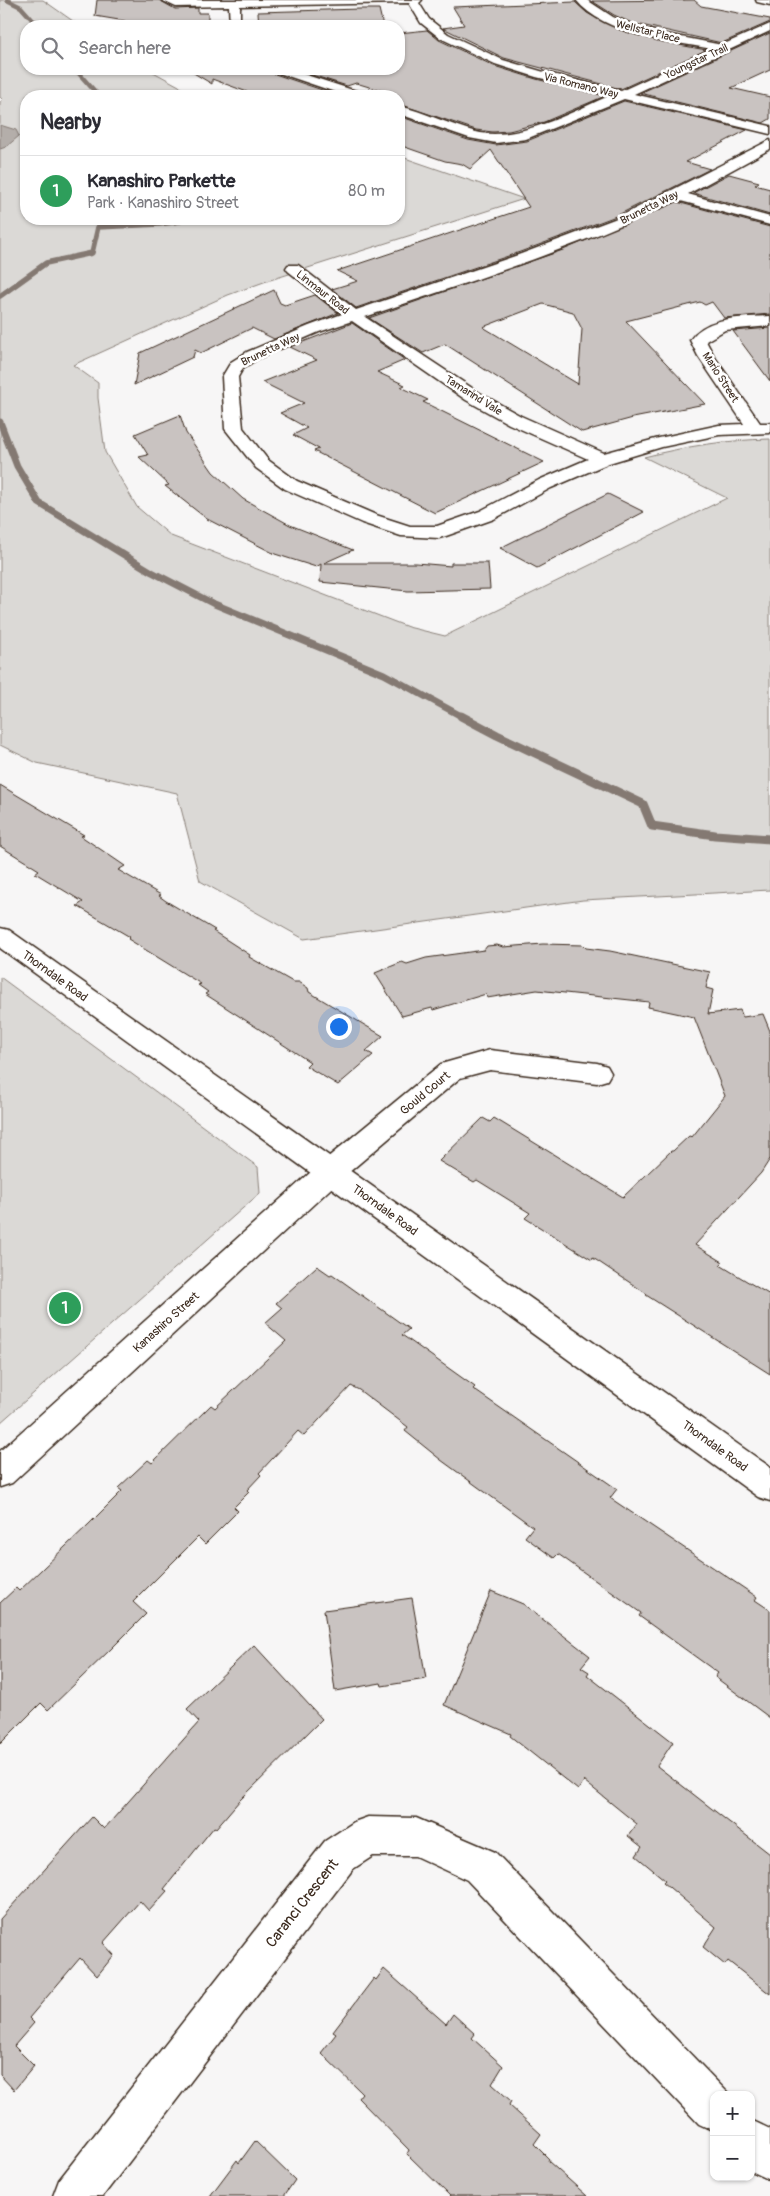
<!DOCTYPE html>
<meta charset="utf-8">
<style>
:root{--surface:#fff;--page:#f7f7f7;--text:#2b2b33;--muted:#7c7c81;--line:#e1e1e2;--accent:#1f6fb2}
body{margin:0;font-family:Pangolin,sans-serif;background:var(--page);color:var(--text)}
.controls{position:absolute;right:15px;bottom:15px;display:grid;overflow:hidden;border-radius:10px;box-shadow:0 1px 4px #0004}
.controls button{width:45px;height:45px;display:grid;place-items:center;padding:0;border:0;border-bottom:1px solid var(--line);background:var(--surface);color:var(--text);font:25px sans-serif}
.you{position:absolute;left:338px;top:1026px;width:18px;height:18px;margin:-12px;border:4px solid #fff;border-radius:50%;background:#1a73e8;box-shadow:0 0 0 8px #1a73e833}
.badge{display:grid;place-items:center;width:32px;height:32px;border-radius:50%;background:var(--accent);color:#fff;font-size:16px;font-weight:700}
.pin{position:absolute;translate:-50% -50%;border:2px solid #fff;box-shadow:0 1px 5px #0006}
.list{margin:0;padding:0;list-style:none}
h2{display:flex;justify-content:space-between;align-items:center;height:65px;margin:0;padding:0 20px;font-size:21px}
h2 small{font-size:16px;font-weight:400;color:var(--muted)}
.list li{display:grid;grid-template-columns:32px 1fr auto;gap:15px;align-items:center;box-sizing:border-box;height:70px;padding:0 20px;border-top:1px solid var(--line)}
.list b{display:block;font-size:19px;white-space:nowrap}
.list p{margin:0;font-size:16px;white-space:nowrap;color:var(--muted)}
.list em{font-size:16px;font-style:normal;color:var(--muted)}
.icon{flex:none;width:28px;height:28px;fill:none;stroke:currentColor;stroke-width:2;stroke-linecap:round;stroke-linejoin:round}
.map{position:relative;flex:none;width:770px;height:2196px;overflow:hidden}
.search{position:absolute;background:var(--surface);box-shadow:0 1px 4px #0004;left:20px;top:20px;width:385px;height:55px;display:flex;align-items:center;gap:12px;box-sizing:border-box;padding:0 18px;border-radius:20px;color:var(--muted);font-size:19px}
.panel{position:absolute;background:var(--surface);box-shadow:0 1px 4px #0004;left:20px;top:90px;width:385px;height:135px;border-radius:20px}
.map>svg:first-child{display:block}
.green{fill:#dbd9d6;stroke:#8b827a}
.water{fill:#b4aeaa;stroke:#847972}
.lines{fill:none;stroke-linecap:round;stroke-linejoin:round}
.stream-far3{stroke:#847972;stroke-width:4.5}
.stream-far2{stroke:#847972;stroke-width:5.5}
.stream-far1{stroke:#847972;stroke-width:7}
.stream{stroke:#847972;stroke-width:9}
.building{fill:#c9c3c1;stroke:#3b2a1e;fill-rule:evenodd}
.minor-casing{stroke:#3b2a1e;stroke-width:3}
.tertiary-casing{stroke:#3b2a1e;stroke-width:3}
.minor{fill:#fff;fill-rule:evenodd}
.tertiary{fill:#fff;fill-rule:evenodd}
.labels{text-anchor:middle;stroke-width:5;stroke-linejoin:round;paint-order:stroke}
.far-street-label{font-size:11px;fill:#3b2a1e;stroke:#fff}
.street-label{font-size:12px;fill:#3b2a1e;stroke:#fff}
.near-street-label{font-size:15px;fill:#3b2a1e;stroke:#fff}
</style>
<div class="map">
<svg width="770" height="2196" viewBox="0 0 770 2196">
<rect width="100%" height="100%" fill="#f7f6f6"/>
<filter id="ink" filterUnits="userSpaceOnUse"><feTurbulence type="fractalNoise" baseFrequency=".02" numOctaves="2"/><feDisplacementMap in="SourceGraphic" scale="10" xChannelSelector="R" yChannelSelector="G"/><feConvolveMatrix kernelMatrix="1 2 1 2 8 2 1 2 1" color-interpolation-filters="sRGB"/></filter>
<g filter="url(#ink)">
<!-- green -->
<path class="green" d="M0 0H43L80 26H26V69H148L179 86 190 96H26V219H399V156L524 199 264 282 228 295 73 365 98 383V398L105 452 137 507 171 536 408 627 445 636 727 498 644 457C687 446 726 440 770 439V890L583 900 304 939 200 881 177 793 37 763 0 745V102L3 100 0 97Z
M0 977 258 1167 260 1193 0 1423Z"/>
<!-- water -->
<path class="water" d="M0 125 16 130 19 136 6 147 0 149Z"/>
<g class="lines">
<!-- stream-far3 -->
<path class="stream-far3" d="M7 0 21 7 38 26
M75 69 99 96"/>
<!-- stream-far2 -->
<path class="stream-far2" d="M0 296 46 263 92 253 98 227 159 224 180 221 181 219"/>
<!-- stream-far1 -->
<path class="stream-far1" d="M0 422 17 466 39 503 152 572 212 603 384 674 463 717"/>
<!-- stream -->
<path class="stream" d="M461 716 497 735 643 804 652 826 715 835 770 839"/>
</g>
<!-- building -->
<path class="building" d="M97 0H159L175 9 198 8V13H208V26H118L125 21 95 16Z
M694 0 701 6 770 19V22L722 43 632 23 614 15 592 1Z
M575 2 587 13 620 30 658 41 706 50 621 89 504 58 443 28 464 25 453 7Z
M360 9H379L383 26H259L258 12Z
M427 30 439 40 494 66 536 79 605 96 544 122 509 131 493 132 476 130 399 104V96L356 83 347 86 293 69H399V33Z
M770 33V70L731 88 770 97V119L763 123 640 93Z
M187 69H269L272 73 328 92 314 96H258L212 79V84Z
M624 101 747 130 686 162 710 169 616 216 520 252 356 308 332 289 358 281 337 271 529 207 491 150 470 169 462 164 445 161 399 145V116L468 140 496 145 527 141Z
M729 174 759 182 755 185 770 189V215L693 193Z
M677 202 770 227V314L724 318 712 302 705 305 700 302 626 321 705 404 633 418 582 432 445 344 423 353 369 318 563 250ZM543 304 573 312 582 329 578 384 483 327Z
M274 290 280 303 285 305 315 295 338 313 274 339 252 328 201 353 195 350 193 357 134 385 140 353Z
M352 323 405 360 377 372 405 385 401 387 428 400 423 402 544 462 435 513 314 451 319 449 293 435 307 428 280 413 304 403 262 382 317 360 290 347Z
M770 328V381L733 331Z
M180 415 186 433 213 472 243 499 290 525 353 550 324 563H416L451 566V563H488L490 589 408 591 320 582 321 564 316 567 275 554 207 519 165 486 169 485 139 457 148 455 135 434Z
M608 494 644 512 537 568 500 548Z
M0 785 84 835 81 836 125 866 118 870 161 895 159 896 166 901 215 930 213 931 250 955 249 957 293 982H299L308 988 309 992 383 1036 366 1051 373 1055 338 1085 306 1066 310 1062 205 994 208 992 198 985 201 984 128 939 130 937 77 906 83 902 35 873 39 870 0 846Z
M543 944 583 945 586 948 610 951 710 972 706 988 713 990 708 1014 740 1010 743 1017 763 1014 770 1031V1159L761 1173 695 1245 723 1262 720 1265 770 1295V1374L646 1295 647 1294 593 1258 592 1260 525 1218 530 1213 477 1180 474 1182 439 1161 483 1118 490 1122 494 1118 623 1197 671 1151H673L689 1136 692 1137 725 1096 694 1017 648 1007 649 1002 537 990 487 998 486 994 433 1010 432 1008 402 1016 375 973 402 962 407 964 426 958 484 950 487 946 497 945 503 947Z
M317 1266 330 1275 332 1274 409 1329 402 1335 475 1387 473 1389 617 1489 610 1498 757 1597 755 1600 770 1610V1718L715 1677 718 1673 639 1616 641 1613 558 1554 554 1558 525 1537 533 1527 441 1460 405 1431 408 1427 359 1390 351 1386 304 1436 298 1431 259 1473 261 1475 247 1490 249 1492 234 1507 238 1511 205 1544 198 1537 133 1602 146 1614 111 1649 48 1710 41 1703 0 1744V1603L16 1588 19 1591 89 1524 122 1491 118 1488 148 1460 152 1463 211 1405 215 1408 286 1341 265 1323 282 1308 276 1303Z
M491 1591 523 1604 590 1656 581 1667 589 1672 587 1675 673 1742 657 1766 770 1854V1994L728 1961 725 1965 703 1947 716 1927 663 1882 665 1880 636 1856 642 1847 628 1836 637 1824 584 1781 578 1790 510 1736 511 1734 444 1705Z
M412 1598 426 1679 382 1686 381 1683 335 1691 324 1610Z
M254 1645 322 1719 240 1800 216 1828 214 1827 164 1889 167 1891 149 1911 140 1901 103 1943 114 1955 97 1976 80 1958 29 2018 34 2023 14 2046 34 2066 14 2090 0 2075V1919L92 1817 104 1829 199 1722 187 1709Z
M384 1969 446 2024 453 2014 475 2034 472 2038 503 2066 492 2084 511 2101 509 2105 541 2134 534 2144 549 2159 548 2161 587 2196H450L407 2154 409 2150 358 2098 362 2093 321 2053 336 2034 333 2032 374 1978 376 1980Z
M255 2141 295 2180 284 2196H210L237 2160 239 2163Z"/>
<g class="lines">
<defs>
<path id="minor" d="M161 0H422L419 3 429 19 448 34 503 60 544 72 621 91 712 49C671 41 604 35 576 0H587L613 17 631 25 666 34 722 45 770 24V31L634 94 770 126V134L624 99 526 139 496 143 469 138 399 114V106C425 112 450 125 476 132 519 142 571 112 611 95L536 77 495 64 440 38 421 23 409 3 240 6V26H230L229 6 176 7Z
M756 0H770V5L757 2Z
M271 69H288L362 93 364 96H347L273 71Z
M770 140V149L688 194 770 217V225L677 200C577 248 470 281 365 317L478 392 521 416 604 453 659 438 719 425 744 424 698 356 690 340C707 315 744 318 770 316V326L725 330 706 341 714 356 760 423H770V433L719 435 662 447 609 463 551 488 494 519 446 536 439 538 401 536 362 523 285 489 256 468 225 429 222 377 231 362 247 352 309 326 342 314 288 271 286 268 288 265H298L356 310 521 254 617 218ZM352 321 466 400 509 424 588 459 539 480 480 511 437 526H410L376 515 297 481 268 460 243 428 238 377 243 368 259 358 319 332Z
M490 1050 597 1063 607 1066 611 1073 607 1080 597 1083 490 1070 460 1078 341 1179 12 1483 0 1487V1451L321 1163 441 1064Z
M368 1817 416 1818 495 1852 729 2094 714 2095V2131L699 2124 467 1880 415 1856H373L353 1869 103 2196H53L59 2180 325 1841 354 1822Z
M751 2120 770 2129V2180L751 2171Z"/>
<path id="tertiary" d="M0 928 9 930 770 1467V1501L758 1497 0 948Z"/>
</defs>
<!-- minor casing -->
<use href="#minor" class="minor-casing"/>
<!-- tertiary casing -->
<use href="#tertiary" class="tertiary-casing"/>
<!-- minor -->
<use href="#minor" class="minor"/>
<!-- tertiary -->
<use href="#tertiary" class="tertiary"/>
</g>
</g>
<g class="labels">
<!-- far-street labels -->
<g class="far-street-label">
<text transform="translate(648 31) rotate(14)" y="4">Wellstar Place</text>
<text transform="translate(696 61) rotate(-25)" y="4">Youngstar Trail</text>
<text transform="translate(581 85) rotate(14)" y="4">Via Romano Way</text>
<text transform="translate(649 207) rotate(-26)" y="4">Brunetta Way</text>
<text transform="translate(323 292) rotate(38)" y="4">Linmaur Road</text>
<text transform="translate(270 349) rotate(-25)" y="4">Brunetta Way</text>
<text transform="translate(721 377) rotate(57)" y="4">Mario Street</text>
<text transform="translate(474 395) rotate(32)" y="4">Tamarind Vale</text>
</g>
<!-- street labels -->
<g class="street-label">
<text transform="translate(55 976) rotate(36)" y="4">Thorndale Road</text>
<text transform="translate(425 1093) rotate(-40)" y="4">Gould Court</text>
<text transform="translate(385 1210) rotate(36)" y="4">Thorndale Road</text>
<text transform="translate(166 1322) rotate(-42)" y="4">Kanashiro Street</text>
<text transform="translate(715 1446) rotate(36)" y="4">Thorndale Road</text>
</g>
<!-- near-street labels -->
<g class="near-street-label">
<text transform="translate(302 1903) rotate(-52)" y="5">Caranci Crescent</text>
</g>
</g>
</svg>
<div class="controls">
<button>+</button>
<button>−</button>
</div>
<div class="you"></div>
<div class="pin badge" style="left:65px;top:1308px;background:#2e9e5b">1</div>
<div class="search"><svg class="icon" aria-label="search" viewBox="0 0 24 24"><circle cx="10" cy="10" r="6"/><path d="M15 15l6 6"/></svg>Search here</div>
<section class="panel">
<h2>Nearby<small></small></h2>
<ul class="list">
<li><span class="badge" style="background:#2e9e5b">1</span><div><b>Kanashiro Parkette</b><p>Park · Kanashiro Street</p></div><em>80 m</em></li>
</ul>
</section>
</div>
